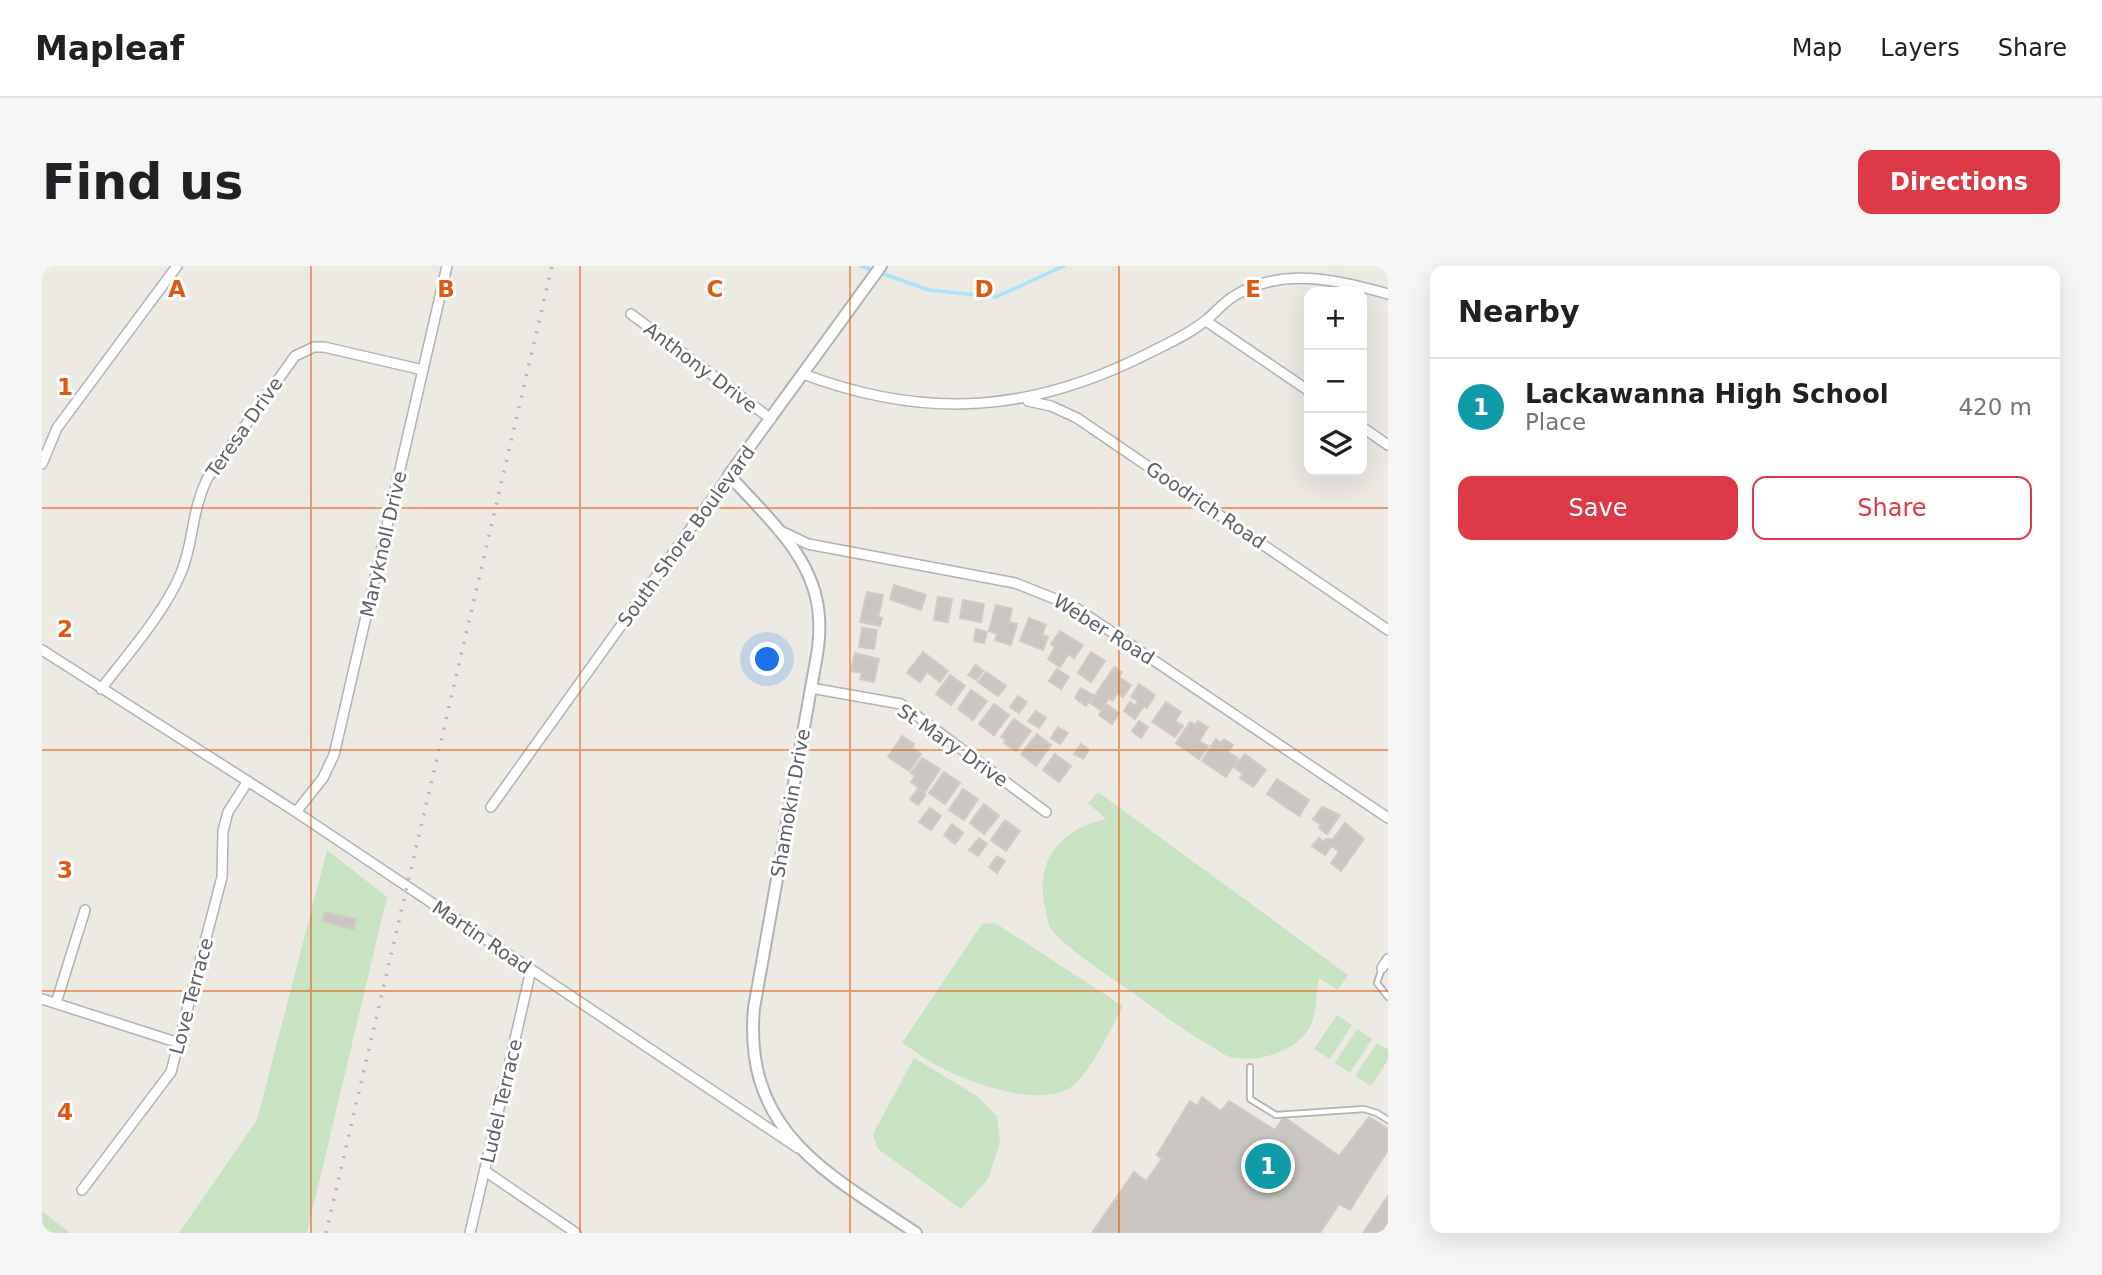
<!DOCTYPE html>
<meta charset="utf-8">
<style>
:root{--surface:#fff;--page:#f6f6f6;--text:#202124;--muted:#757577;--line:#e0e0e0;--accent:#dd3a48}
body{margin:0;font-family:"DejaVu Sans",sans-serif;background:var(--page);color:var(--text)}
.controls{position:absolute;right:21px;top:21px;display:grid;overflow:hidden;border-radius:14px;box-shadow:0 7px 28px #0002}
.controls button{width:63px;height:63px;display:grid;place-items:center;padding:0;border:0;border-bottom:2px solid var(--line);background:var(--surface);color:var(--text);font:35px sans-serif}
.you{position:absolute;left:726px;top:394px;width:24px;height:24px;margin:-18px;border:5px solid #fff;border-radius:50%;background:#1a73e8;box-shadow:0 0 0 10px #1a73e833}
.badge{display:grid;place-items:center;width:46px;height:46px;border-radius:50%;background:var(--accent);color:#fff;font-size:23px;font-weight:700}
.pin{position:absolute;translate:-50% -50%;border:4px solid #fff;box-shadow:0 2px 7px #0006}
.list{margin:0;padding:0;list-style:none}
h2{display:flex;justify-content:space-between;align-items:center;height:91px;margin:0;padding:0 28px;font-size:30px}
h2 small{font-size:23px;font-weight:400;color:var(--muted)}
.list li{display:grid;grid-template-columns:46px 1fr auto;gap:21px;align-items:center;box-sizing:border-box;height:98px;padding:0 28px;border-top:2px solid var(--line)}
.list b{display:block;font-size:26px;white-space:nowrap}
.list p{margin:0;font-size:23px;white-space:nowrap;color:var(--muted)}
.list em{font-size:23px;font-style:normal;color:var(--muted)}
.actions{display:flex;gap:14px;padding:21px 28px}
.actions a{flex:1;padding:16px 0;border:2px solid var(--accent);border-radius:14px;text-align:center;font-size:24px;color:var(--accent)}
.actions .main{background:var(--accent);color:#fff}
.icon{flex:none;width:38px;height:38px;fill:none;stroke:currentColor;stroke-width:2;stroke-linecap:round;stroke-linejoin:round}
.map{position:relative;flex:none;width:1346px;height:967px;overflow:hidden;border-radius:14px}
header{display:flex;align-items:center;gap:42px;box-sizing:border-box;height:98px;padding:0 35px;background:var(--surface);border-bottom:2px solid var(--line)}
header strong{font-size:33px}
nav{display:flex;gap:38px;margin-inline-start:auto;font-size:24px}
.intro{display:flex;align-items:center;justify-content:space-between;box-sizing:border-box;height:168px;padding:0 42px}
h1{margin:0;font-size:49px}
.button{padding:18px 32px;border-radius:14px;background:var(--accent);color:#fff;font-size:24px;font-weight:700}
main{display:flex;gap:42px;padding:0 42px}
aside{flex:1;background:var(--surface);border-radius:14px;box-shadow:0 7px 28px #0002}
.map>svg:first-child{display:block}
.green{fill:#c7e3c2}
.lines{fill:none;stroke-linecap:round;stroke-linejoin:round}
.stream{stroke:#a8e3f9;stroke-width:3.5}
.building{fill:#c9c5c0;stroke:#d1cac2;stroke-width:2}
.service-casing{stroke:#afb2b5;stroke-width:8}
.minor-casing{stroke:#afb2b5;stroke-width:12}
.tertiary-casing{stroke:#afb2b5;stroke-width:14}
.service{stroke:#fff;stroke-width:4.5}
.minor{stroke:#fff;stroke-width:9}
.tertiary{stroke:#fff;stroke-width:10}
.rail{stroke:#b2b3b3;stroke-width:3.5;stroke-dasharray:2 9;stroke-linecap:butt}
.grid{fill:none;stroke:#e15910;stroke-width:2;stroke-opacity:0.55}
.labels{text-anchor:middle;stroke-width:6;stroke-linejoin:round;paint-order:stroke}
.street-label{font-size:19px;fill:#5c6063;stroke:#fff}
.grid-label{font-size:23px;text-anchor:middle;font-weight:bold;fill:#e15910;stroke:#fff;stroke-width:6;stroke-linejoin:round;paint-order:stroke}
</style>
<header>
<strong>Mapleaf</strong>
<nav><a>Map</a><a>Layers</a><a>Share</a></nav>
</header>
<div class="intro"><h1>Find us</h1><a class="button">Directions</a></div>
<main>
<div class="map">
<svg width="1346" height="967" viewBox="0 0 1346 967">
<rect width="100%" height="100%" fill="#edeae4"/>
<!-- green -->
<path class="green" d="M1056 526 1306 709 1296 724 1277 712C1274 728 1275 751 1266 764 1250 787 1215 797 1189 791 1183 790 1176 785 1171 781 1141 765 1115 744 1087 724 1071 713 1015 676 1008 661 1005 656 1005 647 1003 641 992 594 1020 562 1064 553L1046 537Z
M285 584 345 631 265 967H137L215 854Z
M953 657 1081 740C1070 761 1050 803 1033 818 1004 845 927 817 896 800 884 794 872 784 860 777L940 658Z
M1295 749 1310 759 1288 793 1272 783Z
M1315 763 1330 773 1308 807 1293 797Z
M1335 777 1346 784V794L1329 820 1313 810Z
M872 792 935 830 955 850 958 876 946 913 919 943 836 883 831 868Z
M0 945 28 967H0Z"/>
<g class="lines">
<!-- stream -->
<path class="stream" d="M819 0 887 24 954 31 1022 0"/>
</g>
<!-- building -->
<path class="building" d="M852 319 884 329 879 344 848 333Z
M825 326 841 329 836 351 840 352 838 360 818 356Z
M896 331 910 333 906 356 892 354Z
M921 334 942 338 939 356 918 352Z
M954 339 970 343 967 356 975 358 969 379 953 374 955 368 947 365Z
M987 352 1004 359 1000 369 1006 371 1001 384 978 375Z
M820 362 835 364 832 383 817 381Z
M934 363 945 366 942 377 932 375Z
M1018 365 1041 379 1032 392 1027 388 1018 401 1006 393 1013 381 1009 378Z
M881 386 906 405 898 416 885 406 878 416 865 407Z
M1049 386 1063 395 1049 416 1036 407Z
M813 387 837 393 832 416 818 413 820 407 809 405Z
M934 399 941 405 934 414 926 409Z
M1072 401 1080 406 1077 411 1089 419 1081 431 1075 427 1071 435 1067 432 1059 444 1048 437Z
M1015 403 1027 411 1019 423 1007 415Z
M944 406 964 420 956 430 936 416Z
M908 409 923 420 909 439 894 428Z
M1097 418 1113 429 1105 442 1102 440 1093 453 1082 445 1088 436 1093 440 1096 435 1089 431Z
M1039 422 1051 429 1044 440 1033 432Z
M929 424 945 435 931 454 916 443Z
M976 430 985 436 977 447 968 441Z
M1124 436 1139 446 1133 455 1141 460 1133 471 1110 456Z
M952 438 967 449 952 469 937 458Z
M1064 438 1077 447 1070 458 1057 449Z
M994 445 1004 452 997 462 986 455Z
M972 453 989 465 974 485 962 477 964 474 959 471Z
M1097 455 1106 461 1099 472 1090 465Z
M1156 455 1166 461 1157 475 1166 480 1157 493 1134 477 1148 456 1154 459Z
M1016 461 1026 467 1018 478 1009 472Z
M995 468 1009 479 994 500 979 488Z
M860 470 872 478 870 481 879 488 867 505 846 491Z
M1174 473 1179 477 1182 473 1191 479 1186 486 1196 492 1184 511 1160 495Z
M1039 478 1047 484 1041 493 1032 488Z
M1013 488 1029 500 1017 516 1001 504Z
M1203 488 1224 504 1211 521 1198 512 1201 508 1192 501Z
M880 492 898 503 883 526 869 516 873 510 869 507Z
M902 506 918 517 903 538 887 527Z
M1235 513 1267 534 1257 550 1225 528Z
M876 523 884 529 876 539 868 533Z
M921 523 936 533 922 554 907 544Z
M942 538 957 550 942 568 928 557Z
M1280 541 1298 549 1285 568 1277 562 1279 559 1271 553Z
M888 542 899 550 889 564 877 556Z
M963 554 978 565 964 585 949 574Z
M1303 557 1322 573 1299 605 1289 597 1297 586 1290 580 1283 589 1270 580 1277 572 1282 576 1284 573H1291Z
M910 558 921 567 913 578 902 569Z
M937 572 945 578 936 590 927 584Z
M955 590 963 595 955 607 947 601Z
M283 646 314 653 312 663 281 656Z
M1160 831 1179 845 1187 835 1233 864 1242 851 1297 890 1327 851 1346 863V884L1308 944 1297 938 1278 967H1050L1092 906 1104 915 1120 893 1115 889 1148 835 1155 840Z
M1346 930V967H1321Z"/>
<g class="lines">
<defs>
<path id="service" d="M1340 702 1335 717 1346 731
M1208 801V833L1234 849 1322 843 1335 847 1346 854"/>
<path id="minor" d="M589 48 729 153
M1164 55 1267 125
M761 108C886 155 992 146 1109 86 1127 77 1149 67 1164 54 1174 46 1181 37 1192 30 1241 0 1295 14 1346 28
M986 135 1009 140 1035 152 1346 364
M1320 161 1346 179
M0 198 15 162 135 0
M741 266 766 278 973 317 1031 340 1346 552
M0 384 254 546 756 882
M769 422 859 438 1004 546
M59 423C85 389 123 346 139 307 152 276 149 246 165 213L253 90 272 81H282L381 104
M449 541 687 209
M254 546 281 512 292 489 405 0
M1340 702 1346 693
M0 733 137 777
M14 737 43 644
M443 905 534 967
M40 924 129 806 180 611 181 565 186 546 206 515
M428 967 489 704"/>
<path id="tertiary" d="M839 0 687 209C724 251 774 291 777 352 779 375 773 399 769 422L712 742C701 866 785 907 874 967"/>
</defs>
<!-- service casing -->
<use href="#service" class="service-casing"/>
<!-- minor casing -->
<use href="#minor" class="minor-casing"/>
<!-- tertiary casing -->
<use href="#tertiary" class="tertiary-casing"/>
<!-- service -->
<use href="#service" class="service"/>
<!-- minor -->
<use href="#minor" class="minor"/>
<!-- tertiary -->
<use href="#tertiary" class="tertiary"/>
<!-- rail -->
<path class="rail" d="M284 967 510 0"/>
</g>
<!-- grid -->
<path class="grid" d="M269 0V967M538 0V967M808 0V967M1077 0V967M0 242H1346M0 484H1346M0 725H1346"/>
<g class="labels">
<!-- street labels -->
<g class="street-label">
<text transform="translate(659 101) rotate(37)" y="7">Anthony Drive</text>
<text transform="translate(202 161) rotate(-55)" y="7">Teresa Drive</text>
<text transform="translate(1164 239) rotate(34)" y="7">Goodrich Road</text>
<text transform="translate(644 270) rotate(-54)" y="7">South Shore Boulevard</text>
<text transform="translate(341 278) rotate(-77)" y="7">Maryknoll Drive</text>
<text transform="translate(1062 363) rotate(32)" y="7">Weber Road</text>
<text transform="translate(911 479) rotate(35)" y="7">St Mary Drive</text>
<text transform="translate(748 537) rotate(-80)" y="7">Shamokin Drive</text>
<text transform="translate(440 671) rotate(34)" y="7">Martin Road</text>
<text transform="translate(149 730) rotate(-75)" y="7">Love Terrace</text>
<text transform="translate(459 835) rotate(-77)" y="7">Ludel Terrace</text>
</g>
</g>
<g class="grid-label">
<text x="135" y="31">A</text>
<text x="404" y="31">B</text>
<text x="673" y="31">C</text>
<text x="942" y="31">D</text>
<text x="1211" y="31">E</text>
<text x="23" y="129">1</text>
<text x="23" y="371">2</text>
<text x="23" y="612">3</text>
<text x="23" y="854">4</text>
</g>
</svg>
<div class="controls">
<button>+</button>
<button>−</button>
<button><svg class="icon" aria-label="layers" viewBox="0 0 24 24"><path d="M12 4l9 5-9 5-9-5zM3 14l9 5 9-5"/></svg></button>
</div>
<div class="you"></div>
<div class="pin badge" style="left:1226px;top:900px;background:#0f9aa8">1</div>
</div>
<aside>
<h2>Nearby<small></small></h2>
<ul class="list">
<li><span class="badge" style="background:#0f9aa8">1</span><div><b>Lackawanna High School</b><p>Place</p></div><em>420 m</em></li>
</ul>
<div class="actions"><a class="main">Save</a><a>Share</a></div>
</aside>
</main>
